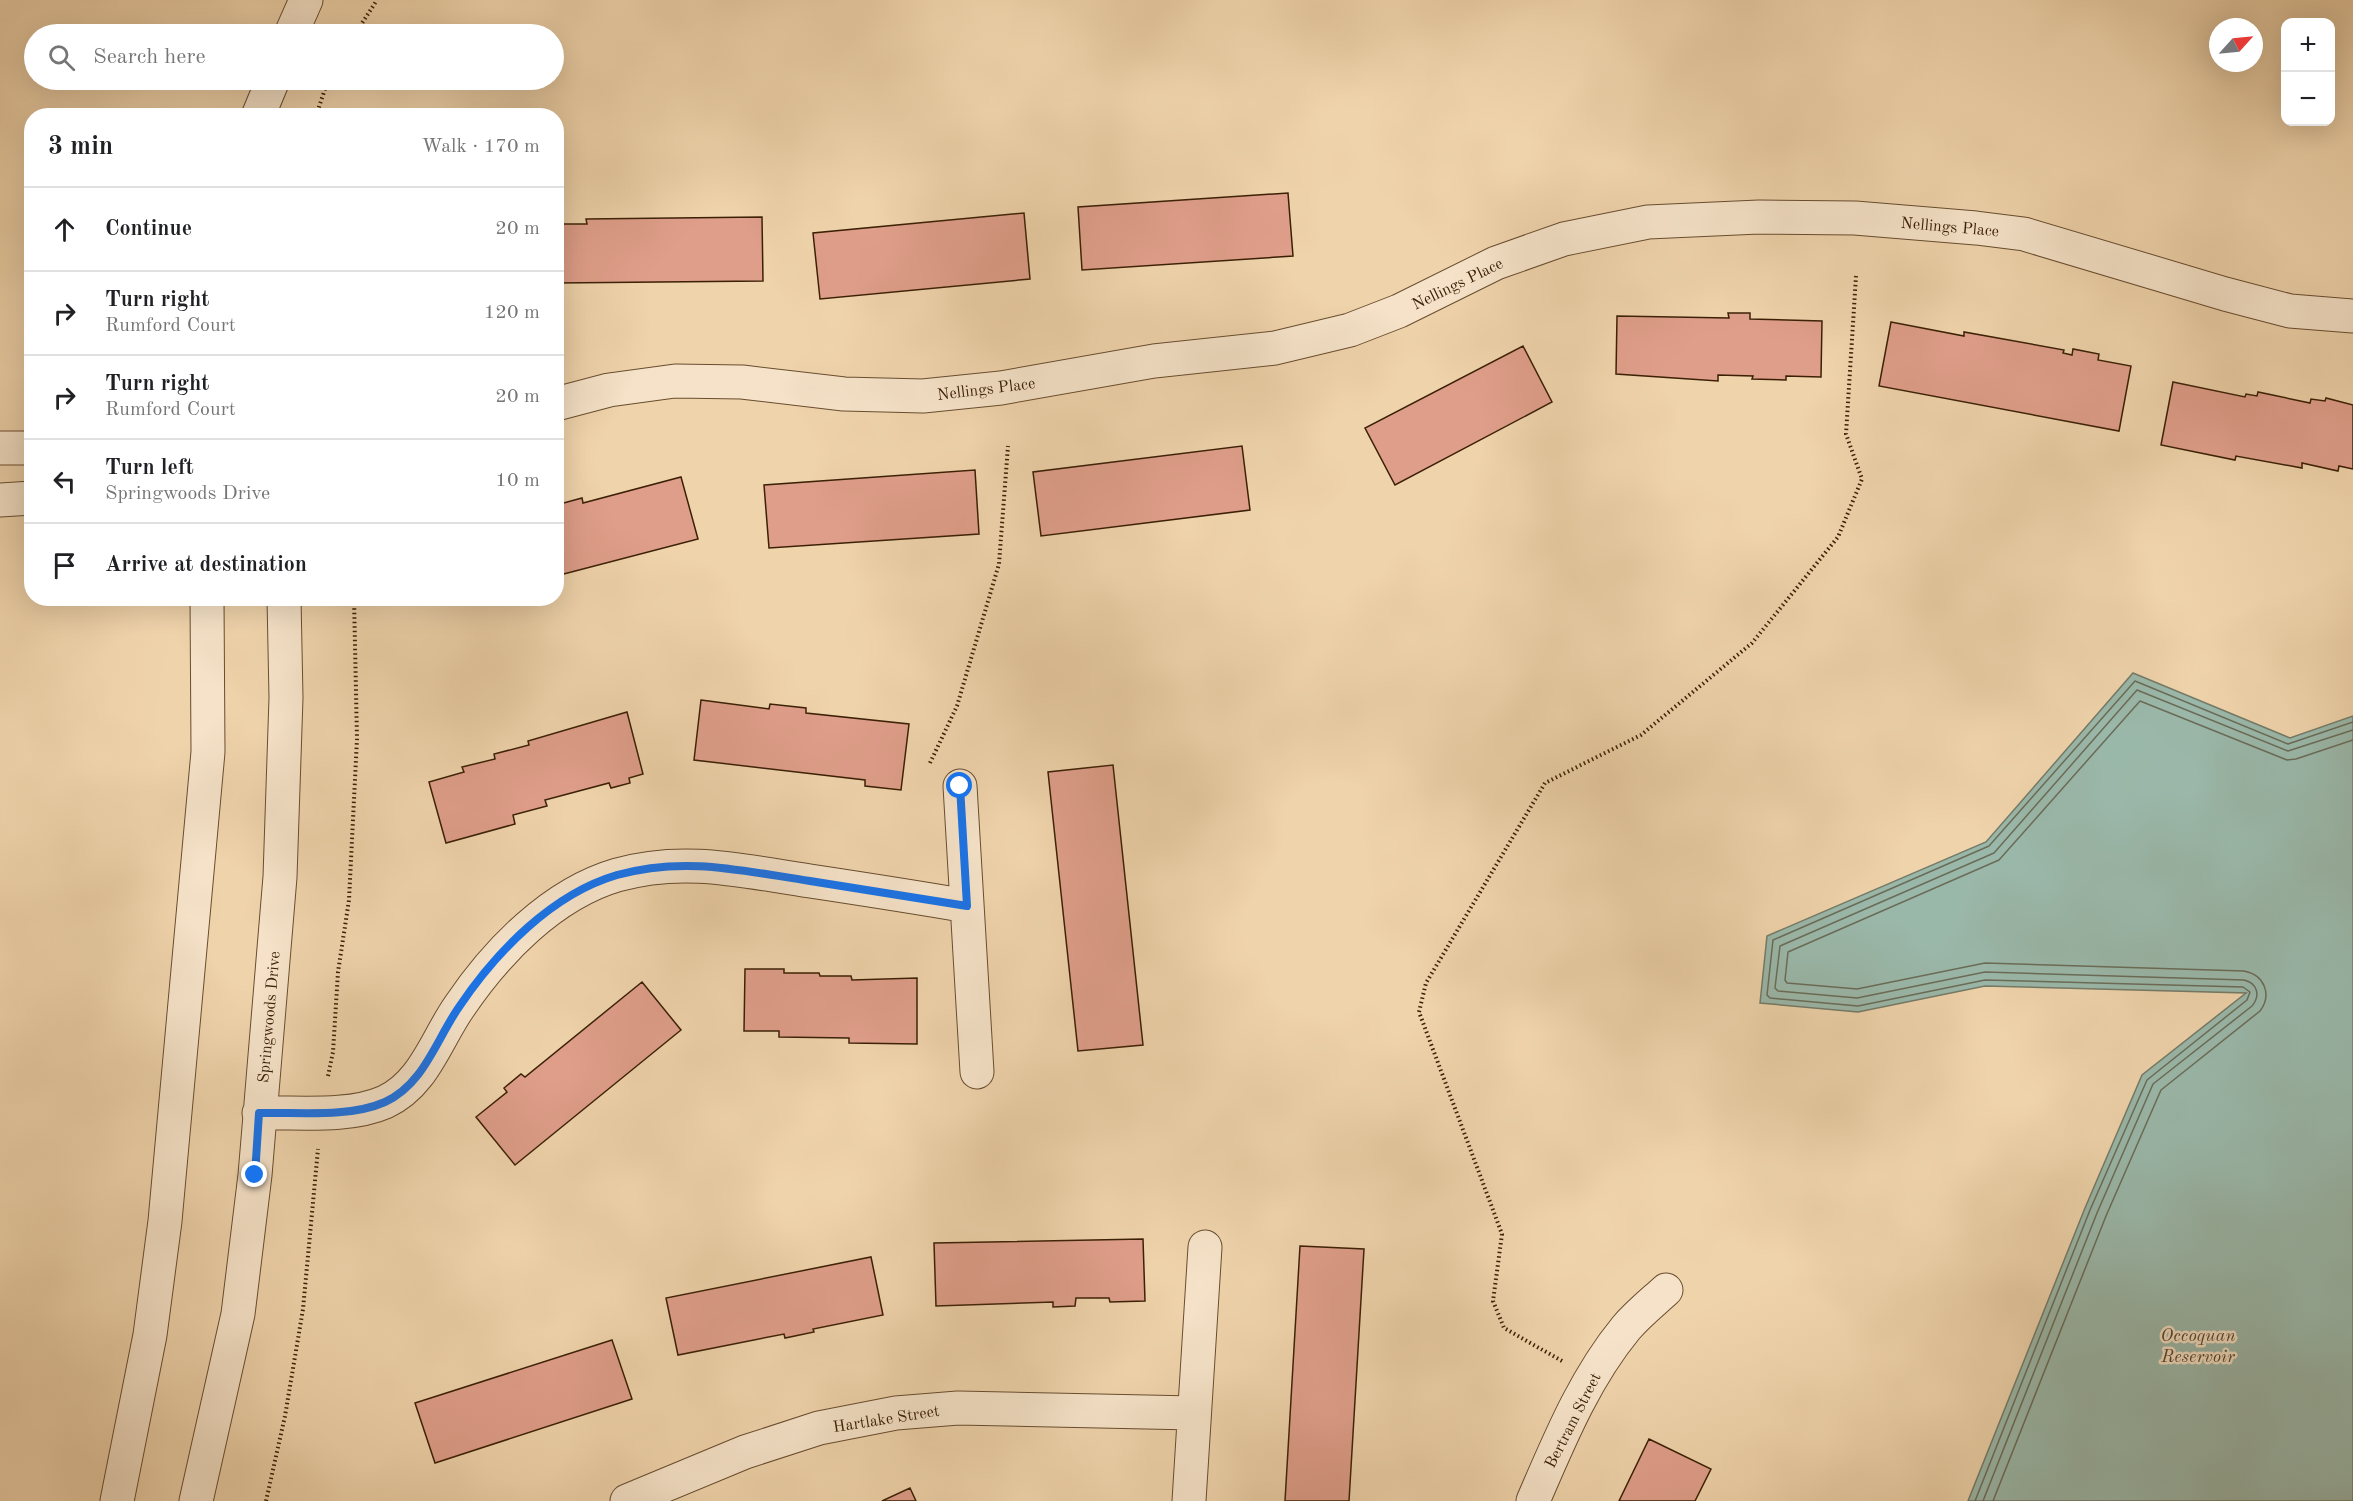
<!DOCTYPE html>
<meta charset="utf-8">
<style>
:root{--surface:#fff;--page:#f2f2f2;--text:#202124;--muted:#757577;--line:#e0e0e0}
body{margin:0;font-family:"Old Standard TT",serif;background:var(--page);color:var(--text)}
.controls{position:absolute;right:18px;top:18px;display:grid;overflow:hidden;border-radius:12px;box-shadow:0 6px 24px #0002}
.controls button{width:54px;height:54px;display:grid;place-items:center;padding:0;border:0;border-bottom:2px solid var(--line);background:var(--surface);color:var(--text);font:30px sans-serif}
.compass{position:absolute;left:2209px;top:18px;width:54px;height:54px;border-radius:50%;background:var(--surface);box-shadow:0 6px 24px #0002;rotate:63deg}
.stop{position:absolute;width:18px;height:18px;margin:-14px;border:4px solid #1a73e8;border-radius:50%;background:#fff}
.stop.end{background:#1a73e8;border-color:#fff;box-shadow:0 2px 6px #0008}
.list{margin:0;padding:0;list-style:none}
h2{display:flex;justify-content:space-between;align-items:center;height:78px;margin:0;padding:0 24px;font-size:26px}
h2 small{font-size:20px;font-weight:400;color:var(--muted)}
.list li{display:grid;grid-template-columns:39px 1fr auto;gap:18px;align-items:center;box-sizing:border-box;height:84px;padding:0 24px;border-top:2px solid var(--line)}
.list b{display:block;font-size:22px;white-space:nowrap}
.list p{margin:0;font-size:20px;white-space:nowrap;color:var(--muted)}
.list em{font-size:20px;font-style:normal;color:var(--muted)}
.icon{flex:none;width:33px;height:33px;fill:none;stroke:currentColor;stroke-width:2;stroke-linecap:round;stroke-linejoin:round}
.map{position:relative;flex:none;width:2353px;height:1501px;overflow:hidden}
.search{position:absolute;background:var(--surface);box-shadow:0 6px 24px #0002;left:24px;top:24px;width:540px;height:66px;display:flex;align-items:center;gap:15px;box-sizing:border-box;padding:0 21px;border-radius:33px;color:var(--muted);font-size:22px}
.panel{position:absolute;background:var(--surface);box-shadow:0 6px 24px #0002;left:24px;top:108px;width:540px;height:498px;border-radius:24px}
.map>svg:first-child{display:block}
.water{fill:#9ab8aa;stroke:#747b68;stroke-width:1.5}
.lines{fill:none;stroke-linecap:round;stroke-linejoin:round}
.shore{stroke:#6a6c58;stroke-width:1.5}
.building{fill:#df9e8a;stroke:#3b2006;stroke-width:1.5}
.minor-casing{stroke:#684d2f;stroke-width:35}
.path{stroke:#3b2006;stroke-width:4;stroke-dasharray:1.5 3;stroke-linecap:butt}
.minor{stroke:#f5e2c8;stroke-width:33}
.route{stroke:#1a73e8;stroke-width:8}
.labels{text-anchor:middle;stroke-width:5;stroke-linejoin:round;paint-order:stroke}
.street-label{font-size:16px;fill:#3b2006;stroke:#f5e2c8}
.water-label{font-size:18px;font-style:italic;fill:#53462f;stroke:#f5e2c8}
</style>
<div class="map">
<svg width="2353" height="1501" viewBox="0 0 2353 1501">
<rect width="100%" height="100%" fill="#efd3ab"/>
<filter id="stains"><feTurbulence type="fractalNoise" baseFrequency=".00333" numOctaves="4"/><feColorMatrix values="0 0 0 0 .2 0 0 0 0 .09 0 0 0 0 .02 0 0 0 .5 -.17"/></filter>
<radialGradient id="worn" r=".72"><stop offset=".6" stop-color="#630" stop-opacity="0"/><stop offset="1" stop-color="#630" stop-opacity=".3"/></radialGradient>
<!-- water -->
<path class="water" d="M2133 673 2290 738 2353 716V1501H1968L2085 1208 2142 1075 2246 993 1985 986 1858 1012 1760 1003 1767 936 1986 842Z"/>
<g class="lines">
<!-- shore -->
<path class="shore" d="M1975 1501 2090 1210 2147 1080 2247 1000 2250 992 2243 987 1985 980 1858 1006 1770 998 1767 995 1773 940 1989 846 2135 681 2288 744 2353 722
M1983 1501 2097 1213 2153 1084 2252 1006C2261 995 2257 983 2244 980L1985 972 1857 998 1778 991 1775 988 1780 946 1994 853 2137 690 2288 751 2353 730
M1993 1501 2106 1216 2161 1090 2260 1011C2272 995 2265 975 2244 971L1985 963 1857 989 1787 983 1785 980 1788 952 1999 860 2140 701 2287 760 2296 759 2353 740"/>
</g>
<!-- building -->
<path class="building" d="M1288 193 1293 256 1082 270 1078 207Z
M1024 213 1030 279 820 299 813 233Z
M762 217 763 281 556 283V224H587L586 219Z
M1728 313H1750V319L1822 321 1821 377 1786 376V380L1752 379 1753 376 1718 375V381L1616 374 1617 316 1729 318Z
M1891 322 1964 336V332L2064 350 2063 353 2072 355 2073 349 2099 354 2098 360 2131 366 2119 431 1879 386Z
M1523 346 1552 402 1395 485 1365 428Z
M2173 382 2245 397 2246 394 2257 396 2258 392 2310 403 2311 399 2325 401 2326 398 2353 405V469L2339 466 2338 471 2302 463V468L2236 456 2235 460 2161 445Z
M1242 446 1250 510 1041 536 1033 472Z
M975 470 979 534 769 548 764 485Z
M681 477 698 539 556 576V505L582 498 583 503Z
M701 700 769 709 770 704 806 708V713L909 724 901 790 865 786V780L694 760Z
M627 712 643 774 629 778 630 783 611 788 609 783 545 800 547 806 513 815 515 824 446 843 429 782 464 772 462 767 495 759 494 754 529 745 528 741Z
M1113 765 1143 1045 1078 1051 1048 772Z
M745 969H784V973H819L820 976H851L852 980 917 978V1044L849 1043V1038L779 1037V1031H744Z
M642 982 681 1030 515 1165 476 1117 507 1092 504 1088 521 1074 525 1077Z
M1143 1239 1145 1301 1110 1302 1109 1298H1076L1075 1306 1053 1307V1302L936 1306 934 1243Z
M1300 1246 1364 1249 1349 1501H1285Z
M871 1257 883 1315 813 1329 814 1332 785 1338 784 1334 678 1355 666 1298Z
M612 1340 632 1399 435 1463 415 1403Z
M1649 1439 1711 1469 1695 1501H1619Z
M910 1488 916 1501H882Z"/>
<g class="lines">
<defs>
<path id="minor" d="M291 34 306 0
M258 116 273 80
M556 404 609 390 675 381 742 382 844 394 923 396 1001 388 1154 361 1275 348 1350 330 1399 311 1496 263 1564 239 1648 222 1759 217 1855 218 1976 228 2024 234 2225 294 2290 311 2353 316
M0 448H32
M0 500 32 498
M960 786 977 1072
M259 1113C298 1112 349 1118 385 1102 424 1084 436 1040 459 1007 496 952 552 894 617 875 684 856 743 871 810 881 863 889 915 897 967 906
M117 1501 150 1335 165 1221 208 752 207 598
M196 1501 238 1314 255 1175 280 877 286 698 284 598
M627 1501 745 1452 819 1428 896 1413 958 1408 1194 1413
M1189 1501 1205 1247
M1533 1501C1559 1441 1584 1379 1626 1328 1638 1314 1653 1302 1666 1290"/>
</defs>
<!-- minor casing -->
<use href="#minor" class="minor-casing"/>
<!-- path -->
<path class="path" d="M355 34 377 0
M316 116 328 80
M930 763 957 706 999 564 1008 446
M328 1076 333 1052 338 972 349 900 357 739 354 598
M1562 1361 1504 1328 1493 1301 1502 1234 1419 1012 1426 983 1545 783 1641 735 1752 643 1838 537 1862 479 1846 434 1856 276
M266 1501 285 1416 303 1309 318 1149"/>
<!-- minor -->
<use href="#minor" class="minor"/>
</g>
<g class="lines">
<!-- route -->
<path class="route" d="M255 1175 259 1113C298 1112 349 1118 385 1102 424 1084 436 1040 459 1007 496 952 552 894 617 875 685 856 743 871 810 881 863 889 915 898 967 906L960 786"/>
</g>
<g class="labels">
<!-- street labels -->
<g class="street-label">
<text transform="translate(1950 226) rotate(5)" y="6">Nellings Place</text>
<text transform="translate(1457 283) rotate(-26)" y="6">Nellings Place</text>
<text transform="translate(986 388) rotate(-7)" y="6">Nellings Place</text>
<text transform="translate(268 1017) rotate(-85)" y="6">Springwoods Drive</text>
<text transform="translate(886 1418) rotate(-9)" y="6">Hartlake Street</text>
<text transform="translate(1572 1420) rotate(-63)" y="6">Bertram Street</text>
</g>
<!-- water labels -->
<g class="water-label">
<text x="2198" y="1341">Occoquan<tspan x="2198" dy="21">Reservoir</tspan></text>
</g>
</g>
<rect width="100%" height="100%" filter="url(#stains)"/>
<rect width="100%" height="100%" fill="url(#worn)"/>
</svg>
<div class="controls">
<button>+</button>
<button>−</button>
</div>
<svg class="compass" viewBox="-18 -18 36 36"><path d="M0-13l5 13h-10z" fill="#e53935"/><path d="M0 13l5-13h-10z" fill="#757577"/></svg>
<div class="stop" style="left:960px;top:786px"></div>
<div class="stop end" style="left:255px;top:1175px"></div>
<div class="search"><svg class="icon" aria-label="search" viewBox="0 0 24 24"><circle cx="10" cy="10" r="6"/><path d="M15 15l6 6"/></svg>Search here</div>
<section class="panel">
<h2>3 min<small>Walk · 170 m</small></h2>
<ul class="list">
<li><svg class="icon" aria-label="ahead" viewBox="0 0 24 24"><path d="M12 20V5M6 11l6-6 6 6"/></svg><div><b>Continue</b></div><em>20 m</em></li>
<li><svg class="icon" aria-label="right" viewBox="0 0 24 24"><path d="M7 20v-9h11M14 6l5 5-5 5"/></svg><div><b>Turn right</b><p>Rumford Court</p></div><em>120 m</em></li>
<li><svg class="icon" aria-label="right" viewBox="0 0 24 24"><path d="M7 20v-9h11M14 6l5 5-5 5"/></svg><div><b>Turn right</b><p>Rumford Court</p></div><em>20 m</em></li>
<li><svg class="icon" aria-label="left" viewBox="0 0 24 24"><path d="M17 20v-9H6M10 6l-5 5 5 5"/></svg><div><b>Turn left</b><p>Springwoods Drive</p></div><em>10 m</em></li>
<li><svg class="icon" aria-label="arrive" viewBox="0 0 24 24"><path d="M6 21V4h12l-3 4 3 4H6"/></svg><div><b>Arrive at destination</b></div></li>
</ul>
</section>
</div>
